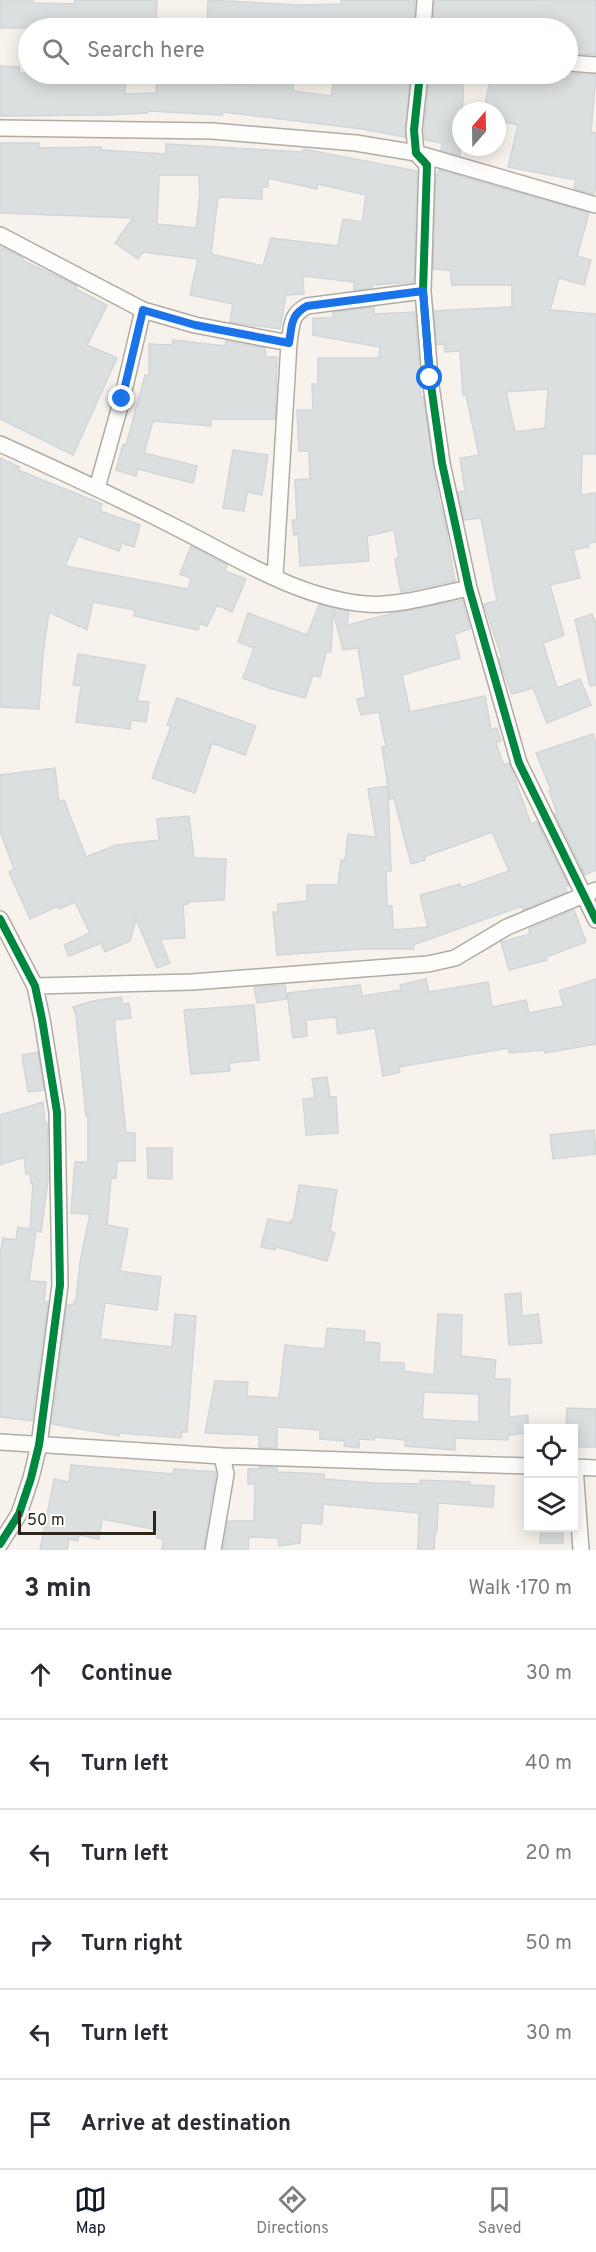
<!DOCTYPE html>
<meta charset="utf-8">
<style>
:root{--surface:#fff;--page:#f7f7f7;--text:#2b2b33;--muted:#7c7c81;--line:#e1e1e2;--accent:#111827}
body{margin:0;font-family:Overpass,sans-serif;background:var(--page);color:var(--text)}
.controls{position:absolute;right:18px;bottom:18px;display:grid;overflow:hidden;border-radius:0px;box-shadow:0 3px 15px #0003}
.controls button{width:54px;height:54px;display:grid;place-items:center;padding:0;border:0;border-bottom:2px solid var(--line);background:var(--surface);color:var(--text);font:30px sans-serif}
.compass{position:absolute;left:452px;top:102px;width:54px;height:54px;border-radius:50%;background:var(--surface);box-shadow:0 3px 15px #0003;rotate:20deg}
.scale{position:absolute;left:18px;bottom:15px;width:138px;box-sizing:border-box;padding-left:6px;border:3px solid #2d2519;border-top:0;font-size:16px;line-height:21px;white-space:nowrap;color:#2d2519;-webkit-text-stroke:4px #fff;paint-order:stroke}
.stop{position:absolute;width:18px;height:18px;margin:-14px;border:4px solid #1a73e8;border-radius:50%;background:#fff}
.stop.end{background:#1a73e8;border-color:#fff;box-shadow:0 2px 6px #0008}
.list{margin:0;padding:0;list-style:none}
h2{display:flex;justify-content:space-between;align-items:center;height:78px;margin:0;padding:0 24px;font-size:26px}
h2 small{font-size:20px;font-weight:400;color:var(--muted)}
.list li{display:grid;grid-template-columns:39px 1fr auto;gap:18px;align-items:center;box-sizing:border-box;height:90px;padding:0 24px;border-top:2px solid var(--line)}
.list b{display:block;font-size:22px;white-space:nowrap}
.list em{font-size:20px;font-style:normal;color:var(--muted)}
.icon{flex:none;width:33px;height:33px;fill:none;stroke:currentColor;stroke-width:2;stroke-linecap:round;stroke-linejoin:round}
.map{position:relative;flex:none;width:596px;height:1550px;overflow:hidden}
.search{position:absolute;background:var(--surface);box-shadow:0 3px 15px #0003;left:18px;right:18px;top:18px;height:66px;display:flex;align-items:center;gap:15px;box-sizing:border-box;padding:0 21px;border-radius:33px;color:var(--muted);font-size:22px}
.sheet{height:618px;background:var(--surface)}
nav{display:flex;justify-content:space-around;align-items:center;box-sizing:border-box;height:84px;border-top:2px solid var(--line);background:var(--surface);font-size:16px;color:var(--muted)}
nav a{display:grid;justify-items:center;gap:3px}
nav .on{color:var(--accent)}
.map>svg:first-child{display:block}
.building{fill:#dbdfe0;stroke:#d1d6d7;stroke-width:1.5;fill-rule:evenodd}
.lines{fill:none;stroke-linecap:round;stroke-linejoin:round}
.street-casing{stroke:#b1aca3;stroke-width:18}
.street{stroke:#fefdfc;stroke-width:15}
.cycleway-casing{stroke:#fff;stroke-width:11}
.cycleway{stroke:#00873e;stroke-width:8}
.route{stroke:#1a73e8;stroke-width:8}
</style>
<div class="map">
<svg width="596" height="1550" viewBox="0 0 596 1550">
<rect width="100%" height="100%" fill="#f7f3ec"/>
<!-- building -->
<path class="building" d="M0 0H33V3L75 4V0H157L156 28H0Z
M208 0 301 5 341 4V0H415L413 28 297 27V28H272L233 26V28H207Z
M435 0H596V55L567 53V28H433Z
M0 66 19 67V73L125 74V94L156 93 157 77 227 84 256 85V74H293V91L331 96 335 74H356L377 77 378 74H410L405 137 362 129 223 112 222 115 148 111V113L106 115 0 116Z
M567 73 596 75 591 132 596 133V186L594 194 574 189 576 180 508 167 518 125 497 121V111H484L491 74H506L525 77V74L567 79Z
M430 74H464L460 155 441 150 442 143 425 140 424 130Z
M0 143H39V148L101 147V150L166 154V144L303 152 304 149 417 171 414 282 372 285V288L354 290V282L303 276 304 294 286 295 280 329 230 322 233 304 190 295 198 259 143 252 138 259 115 243 133 218 0 213ZM159 175H199L200 195 196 228 157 224ZM268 178 317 189 318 184 366 195 362 222 343 219 338 246 271 238 263 266 211 254 218 197 262 199V187H268Z
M439 170 589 213 577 256 591 260 584 285 559 278 550 310 596 314V454H582L581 495 596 493V542L588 543 589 547 573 550 580 578 550 585 564 635 543 643 557 688 580 679 591 705 547 723 533 688 512 694 503 671 499 659 502 658 484 604 497 601 481 518 464 520 458 492 465 491 460 458 479 455 466 395H463L460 351 445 352 444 344 437 345 434 311 512 307V285H452L450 270 433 269 436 174 438 175ZM548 389 545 428 515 432 506 392Z
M0 247 23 258 22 260 77 286 76 289 107 305 87 345 117 358 73 455 0 419Z
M374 307V314L415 312 421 398 423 397 438 496 445 522 455 581 401 592 395 559 399 558 394 530 367 536 369 561 300 566 298 534 294 535 292 520H297L295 480 310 479 309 451H299L297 410H313L312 384H318V358H379L380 347 313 335V318H333V312Z
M173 340 225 346 226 341 265 348 266 357H277L275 419H211V426L153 421 144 453 197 466 193 483 138 469 136 476 116 470 123 444 126 445 145 375 149 376V344L172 345Z
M233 450 268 455 262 495 247 492 244 511 223 508Z
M0 458 19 467 18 470 102 504 100 511 140 525 134 547 122 543 119 551 78 536 65 566 188 589 191 578 180 574 191 546 227 565 225 571 246 579 232 612 217 605 207 626 200 623 198 630 134 616 135 610 93 602 87 630 49 612 43 654 39 709 0 707Z
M462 600 470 629 454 634 460 658 402 675 410 712 485 696 491 729 497 728 501 741 496 743 504 765 509 763 531 824 537 822 568 884V886L565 887 567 892 523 910 522 906 413 945 414 949H364L277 955 273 912H278V904L307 901V885H338L341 860H345L348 834 376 837 368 789 388 786 391 871H386L387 906H392L393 930 428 927 420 895 460 884 461 888 509 871 492 832 424 857 425 860 411 864 394 798 390 799 382 747H386L379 712 361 715 357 699 366 697 358 648 343 650 333 611 331 652H326L320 677 313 675 305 698 269 688 243 678 254 648 238 642 248 613 307 635 319 605 349 611 347 625 395 613Z
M592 614 596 624V685L590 686 575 620Z
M78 654 145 665 137 701 149 702 146 722 131 720 130 729 76 722 81 686 73 685Z
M177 698 256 726 245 755 212 743 195 793 152 778 171 726 167 725Z
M593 734 596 743V870L585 875 555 814 557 813 549 791 551 790 536 753Z
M55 768 59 801 64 800 86 857 116 845 159 840 157 819 189 816 194 858 226 859 224 900 187 902 188 904 183 905 185 938 160 939 170 963 157 968 136 919 130 941 105 952 101 943 69 956 64 945 90 933 75 902 59 909 58 906 30 919 9 872 14 869 0 831V775Z
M574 910 586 942 546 957 547 960 509 970 501 942 530 934 529 929Z
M426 979 429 992 488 982 492 1007 526 1000 529 1013 564 1006 559 991 596 979V1044L545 1053 544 1050 509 1053 508 1048 399 1067 400 1072 383 1076 375 1028 338 1034 336 1017 306 1020 307 1036 293 1038 287 993 360 985 362 996 401 990 400 985Z
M285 985 287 999 257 1003 254 987Z
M121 997 123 1004 129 1003 131 1018 114 1020 126 1133H135V1161H117L116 1178H111L107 1225 128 1229 120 1271 161 1277 157 1310 105 1303 100 1339 172 1347 175 1314 196 1316 187 1432H182L181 1438 120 1433 119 1436 52 1424 67 1304 73 1305 74 1301H76L80 1262 90 1214 71 1213 75 1162H88V1116H86L76 1015 73 1007 93 1001Z
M254 1005 259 1060 229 1063 230 1071 191 1074 184 1010Z
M38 1052 44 1090 28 1092 22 1055Z
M327 1077 330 1097H336L338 1133 306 1135 303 1099 315 1098 312 1079Z
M43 1102 45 1122 47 1123 48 1180 41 1232 36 1231 29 1281 46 1282 44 1302H48L32 1421 0 1417V1255L3 1238 16 1240 18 1227 30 1229 33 1183H31L30 1173 26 1174 24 1157 0 1165V1115Z
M594 1130 596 1154 553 1159 550 1135Z
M147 1148H172V1179L148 1178Z
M299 1185 337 1190 330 1231 335 1233 327 1261 276 1247 275 1250 261 1247 268 1219 290 1223 291 1220 293 1221Z
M521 1293 522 1316 538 1314 542 1343 509 1345 505 1294Z
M438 1314 462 1315 461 1356 496 1360 494 1379H510L509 1417 528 1415V1433L508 1435V1440L455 1438V1450L405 1446V1440L374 1437V1440L359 1439V1448L344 1446 345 1441 320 1439V1430L277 1427V1448L259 1447V1435L205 1433 215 1381 248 1382 247 1396 279 1398 285 1345 325 1349 327 1328 365 1331 364 1342 380 1343 379 1362 404 1363V1371L434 1375ZM424 1392 479 1394V1422L422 1419Z
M567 1408 596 1409V1447H573V1428H566Z
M71 1465 173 1474 174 1469 216 1472 203 1550H162L163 1539 157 1538 158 1530 102 1519 99 1539 79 1535 78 1541 69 1539 67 1550H40L54 1479 69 1482Z
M259 1467 277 1468V1472L324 1474V1479L373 1483 420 1484V1480L470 1482V1485L494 1486 493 1507 438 1503 437 1532H435L434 1550H418L419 1513 323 1504 322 1524 301 1523 300 1543 279 1546 278 1538 249 1537 248 1550H223L228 1521H254L255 1484H248V1469H259Z
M541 1527H563V1543H540Z"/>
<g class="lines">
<defs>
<path id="street" d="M423 28 425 0
M568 63 596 65
M420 74 414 130 416 153 427 165 423 291 430 378 442 463 469 588 519 763 596 920
M0 128 212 131 356 143 416 153 596 205
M0 235 143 310 122 399 97 488
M143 310 195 325 289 343
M0 444C60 471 119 498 177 528 237 558 298 598 366 604 395 607 440 594 469 588
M275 577 289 343C292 325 290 315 307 306L423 291
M0 919 35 986 42 1019 57 1112 60 1285 39 1445 31 1478 19 1514 0 1544
M35 986 192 982 428 964 455 958 507 927 596 890
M0 1442 222 1456 528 1466
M574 1467 596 1468
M575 1467 581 1550
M213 1550 226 1474 222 1456"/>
</defs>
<!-- street casing -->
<use href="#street" class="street-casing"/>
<!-- street -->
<use href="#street" class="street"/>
<defs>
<path id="cycleway" d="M420 74 414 130 416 153 427 165 423 291 430 378 442 463 469 588 519 763 596 920
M0 919 35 986 42 1019 57 1112 60 1285 39 1445 31 1478 19 1514 0 1544"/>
</defs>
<!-- cycleway casing -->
<use href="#cycleway" class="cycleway-casing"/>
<!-- cycleway -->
<use href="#cycleway" class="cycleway"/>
</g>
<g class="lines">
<!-- route -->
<path class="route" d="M122 399 143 310 195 325 289 343C292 326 290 315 307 306L423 291 430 378"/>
</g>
</svg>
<div class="controls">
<button><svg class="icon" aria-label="locate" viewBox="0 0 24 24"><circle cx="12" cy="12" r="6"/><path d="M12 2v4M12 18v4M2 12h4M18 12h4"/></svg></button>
<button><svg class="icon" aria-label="layers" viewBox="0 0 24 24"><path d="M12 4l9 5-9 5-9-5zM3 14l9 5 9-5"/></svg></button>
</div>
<svg class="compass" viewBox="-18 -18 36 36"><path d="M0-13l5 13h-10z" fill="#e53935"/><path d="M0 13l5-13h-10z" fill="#7c7c81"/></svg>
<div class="scale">50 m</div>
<div class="stop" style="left:430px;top:378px"></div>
<div class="stop end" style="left:122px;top:399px"></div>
<div class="search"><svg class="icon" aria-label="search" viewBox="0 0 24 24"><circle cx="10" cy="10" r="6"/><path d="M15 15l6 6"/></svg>Search here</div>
</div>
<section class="sheet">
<h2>3 min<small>Walk · 170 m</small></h2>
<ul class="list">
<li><svg class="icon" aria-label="ahead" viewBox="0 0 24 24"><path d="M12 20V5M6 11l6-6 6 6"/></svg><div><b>Continue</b></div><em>30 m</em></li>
<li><svg class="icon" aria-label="left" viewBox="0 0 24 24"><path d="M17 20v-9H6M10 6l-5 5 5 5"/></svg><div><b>Turn left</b></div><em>40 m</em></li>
<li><svg class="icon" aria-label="left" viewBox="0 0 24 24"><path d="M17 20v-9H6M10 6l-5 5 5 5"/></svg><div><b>Turn left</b></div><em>20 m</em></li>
<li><svg class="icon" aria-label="right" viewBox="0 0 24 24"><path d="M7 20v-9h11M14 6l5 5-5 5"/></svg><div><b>Turn right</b></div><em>50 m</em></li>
<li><svg class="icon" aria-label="left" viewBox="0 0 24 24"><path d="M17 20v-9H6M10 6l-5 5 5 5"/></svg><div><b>Turn left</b></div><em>30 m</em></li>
<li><svg class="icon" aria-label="arrive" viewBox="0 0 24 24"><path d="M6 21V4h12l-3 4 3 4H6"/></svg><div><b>Arrive at destination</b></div></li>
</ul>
</section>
<nav>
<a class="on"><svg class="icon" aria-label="map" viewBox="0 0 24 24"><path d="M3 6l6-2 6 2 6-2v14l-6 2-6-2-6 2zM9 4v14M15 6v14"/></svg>Map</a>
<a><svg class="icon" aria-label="directions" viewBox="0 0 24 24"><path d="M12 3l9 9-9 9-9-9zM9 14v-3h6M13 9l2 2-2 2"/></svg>Directions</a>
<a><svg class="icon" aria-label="saved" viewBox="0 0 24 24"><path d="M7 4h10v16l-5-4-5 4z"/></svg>Saved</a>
</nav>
